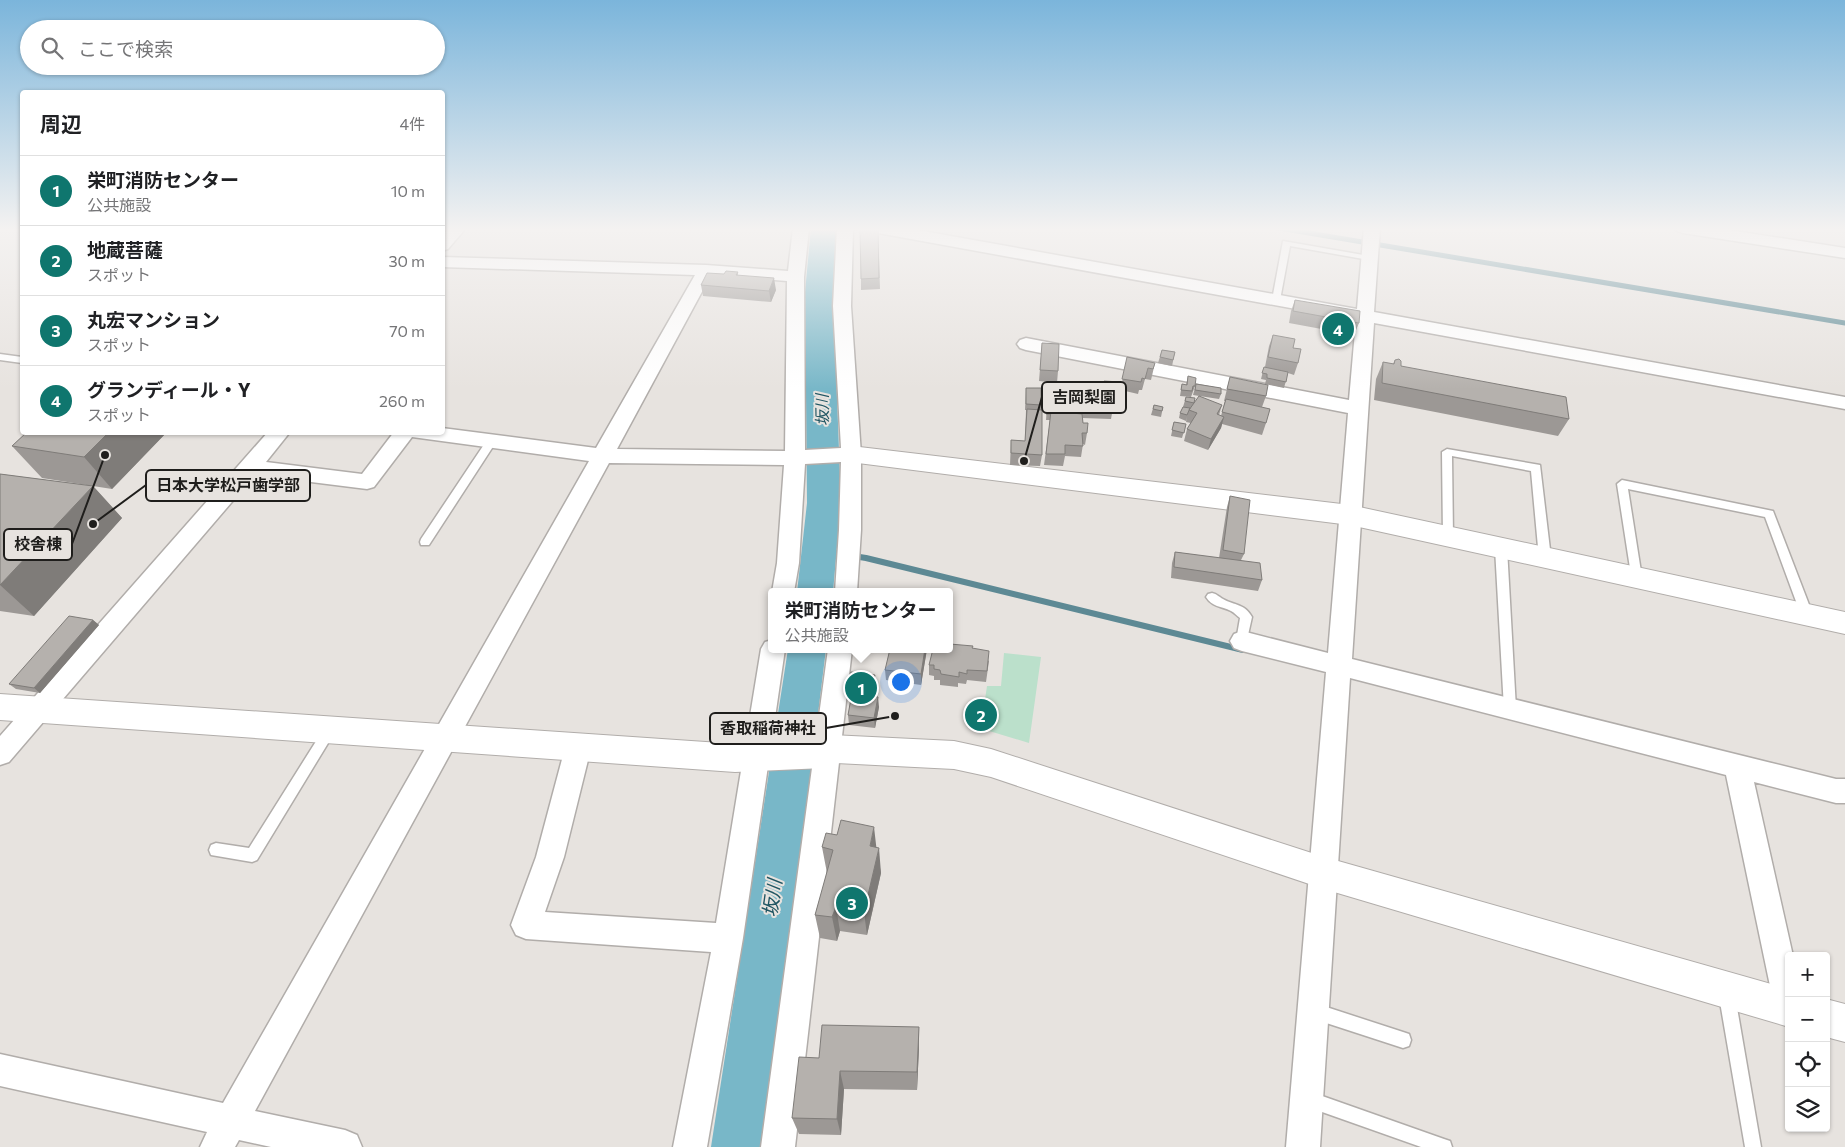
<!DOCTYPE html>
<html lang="ja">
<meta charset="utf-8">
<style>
:root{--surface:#fff;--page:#f2f2f2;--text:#202124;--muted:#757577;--line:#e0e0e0;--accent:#0f766e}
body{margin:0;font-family:Commissioner,"Noto Sans JP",sans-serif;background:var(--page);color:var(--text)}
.controls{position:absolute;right:15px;bottom:15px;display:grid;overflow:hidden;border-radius:5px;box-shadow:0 1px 4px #0004}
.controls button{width:45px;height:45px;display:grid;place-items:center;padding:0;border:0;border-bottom:1px solid var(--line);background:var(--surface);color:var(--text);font:25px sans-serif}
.you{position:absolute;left:900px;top:681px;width:18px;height:18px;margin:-12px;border:4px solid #fff;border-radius:50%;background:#1a73e8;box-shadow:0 0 0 8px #1a73e833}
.badge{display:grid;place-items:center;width:32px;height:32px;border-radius:50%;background:var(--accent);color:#fff;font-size:16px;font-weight:700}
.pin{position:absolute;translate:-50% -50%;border:2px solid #fff;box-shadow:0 1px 5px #0006}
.popup{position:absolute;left:768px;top:588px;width:185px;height:65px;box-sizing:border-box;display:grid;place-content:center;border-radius:5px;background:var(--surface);filter:drop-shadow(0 1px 4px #0005);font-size:16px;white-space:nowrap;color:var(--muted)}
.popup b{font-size:19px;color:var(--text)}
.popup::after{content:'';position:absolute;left:50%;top:100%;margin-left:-10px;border:10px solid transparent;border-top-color:var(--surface)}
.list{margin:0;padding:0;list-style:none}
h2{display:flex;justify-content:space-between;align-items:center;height:65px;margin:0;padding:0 20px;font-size:21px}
h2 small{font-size:16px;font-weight:400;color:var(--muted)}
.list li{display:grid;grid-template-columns:32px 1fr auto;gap:15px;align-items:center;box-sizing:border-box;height:70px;padding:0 20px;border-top:1px solid var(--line)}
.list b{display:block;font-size:19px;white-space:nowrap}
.list p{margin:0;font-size:16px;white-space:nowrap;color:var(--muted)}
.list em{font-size:16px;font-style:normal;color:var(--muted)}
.icon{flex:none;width:28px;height:28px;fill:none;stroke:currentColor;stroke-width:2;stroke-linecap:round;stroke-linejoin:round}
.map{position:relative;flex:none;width:1845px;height:1147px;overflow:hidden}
.search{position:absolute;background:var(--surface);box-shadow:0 1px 4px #0004;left:20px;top:20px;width:425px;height:55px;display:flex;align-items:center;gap:12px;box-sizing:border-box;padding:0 18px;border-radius:28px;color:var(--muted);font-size:19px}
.panel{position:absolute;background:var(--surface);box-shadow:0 1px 4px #0004;left:20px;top:90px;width:425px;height:345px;border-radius:5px}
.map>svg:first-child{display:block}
.green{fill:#bbe0cb}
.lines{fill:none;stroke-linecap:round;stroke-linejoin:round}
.stream-far1{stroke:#5d8994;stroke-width:5}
.stream{stroke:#5d8994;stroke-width:6}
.river{fill:#78b7c8;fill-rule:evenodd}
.service-casing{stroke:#b1adaa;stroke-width:3}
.minor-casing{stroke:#b1adaa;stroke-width:3}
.tertiary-casing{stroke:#b1adaa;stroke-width:2}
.service{fill:#fff;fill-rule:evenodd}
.minor{fill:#fff;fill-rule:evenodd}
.tertiary{fill:#fff;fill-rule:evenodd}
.wall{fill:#9c9895;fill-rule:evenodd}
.shaded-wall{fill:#7f7c79}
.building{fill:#b5b1ad;stroke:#7f7c79}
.labels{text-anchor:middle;stroke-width:4;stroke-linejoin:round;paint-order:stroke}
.water-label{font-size:16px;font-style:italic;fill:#205562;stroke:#e7e3df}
.near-water-label{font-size:19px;font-style:italic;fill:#205562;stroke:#e7e3df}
.leader{fill:none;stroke:#1f1e1c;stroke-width:2}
.callout-dot{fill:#1f1e1c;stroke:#e7e3df;stroke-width:2}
.callout{fill:#e7e3df;stroke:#1f1e1c;stroke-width:2}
.callout-label{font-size:16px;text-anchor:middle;font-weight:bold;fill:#1f1e1c}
</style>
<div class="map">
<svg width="1845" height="1147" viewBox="0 0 1845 1147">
<rect width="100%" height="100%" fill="#e7e3df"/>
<!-- green -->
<path class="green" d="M1004 653 1041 657 1029 743 986 730 984 706 987 686H1001Z"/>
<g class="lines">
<!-- stream-far1 -->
<path class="stream-far1" d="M1279 228 1845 323"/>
<!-- stream -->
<path class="stream" d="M821 551 866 558 1243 650"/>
<!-- river -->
<path class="river" d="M811 228H837L833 292 841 503 833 592H797L807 503 805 292Z
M788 649H826L765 1147H711Z"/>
<defs>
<path id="service" d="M1283 241 1369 256 1373 258 1369 260 1290 246 1280 300 1276 303 1272 300Z
M0 354 22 357V363L0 360Z
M491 439 496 442 429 545H421L420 542 421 539 487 440Z
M1447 449 1540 465 1551 558 1549 561H1541L1539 558 1531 471 1452 456 1453 537 1448 541 1444 540 1443 537 1442 452Z
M1622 480 1773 511 1813 615 1811 618H1803L1801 615 1765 517 1628 489 1642 578 1640 581H1632L1617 484Z
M1501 544 1507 548 1516 709 1514 713 1510 714 1506 713 1504 709 1495 548Z
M1212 593C1217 594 1219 597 1223 599 1235 606 1244 603 1252 617L1246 644 1242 646 1238 644 1236 641 1240 618C1237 616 1234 612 1231 611 1221 606 1212 607 1206 597L1208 594Z
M329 725 333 727 335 731 333 735 257 860 252 862 211 855 209 850 211 845 216 843 249 848 325 727Z
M1727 988 1732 991 1735 996 1761 1147H1745L1719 996 1722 991Z
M1314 1003 1403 1032 1409 1034 1411 1040 1409 1046 1403 1048 1314 1019 1309 1016 1306 1011 1309 1006Z
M1308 1091 1444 1139 1450 1141 1452 1147H1421L1308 1107 1302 1105 1300 1099 1302 1093Z"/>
<path id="minor" d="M449 228H466L448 249 442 251V236Z
M793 228H809L804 277 805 450 841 448 833 306 837 228H853L851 306 861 455V530L857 592H835L839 530 841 462 805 464 799 563 794 592H772V593V592L777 563 784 465 609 463 255 1111 345 1130 357 1135 362 1147H271L239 1140 235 1147H200L207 1132 0 1086V1054L223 1103 589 461 412 437 374 487 367 489 255 475 9 762 0 765V736L268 432H290L266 462 362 474 394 432H442V428L596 448 695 275 442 267V257L706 265 788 271ZM711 275 787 281 785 451 617 449Z
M870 228H906L1357 309 1364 228H1380L1374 312 1845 397V409L1374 323 1352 659 1836 779H1845V803H1836L1754 782 1793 956H1789V1020L1778 1016 1774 1005 1726 775 1350 678 1320 1147H1286L1326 672 1242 651 1234 648 1230 641 1234 634 1242 631 1328 653 1348 413 1026 350 1020 348 1017 344 1020 340 1026 338 1349 400 1356 320 878 233 872 231Z
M1675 228H1716L1845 248V258L1683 233 1677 231Z
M772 640V649H785L743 938 707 1147H673L711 952 526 939 516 935 511 925 536 857 565 748 569 740 578 737 587 740 591 748 564 857 545 912 716 923 761 649 765 642Z
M828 649H852L795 1147H761Z"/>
<path id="tertiary" d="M851 446 1350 505 1845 612V634L1350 525 842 461 839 455 842 449Z
M0 694 735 744 818 740 831 735 954 741 991 749 1324 857 1789 989V1027L1324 889 991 777 954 769 836 763 824 768 735 772 0 720Z
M1826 999 1845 1004V1042L1826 1037Z"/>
</defs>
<!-- service casing -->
<use href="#service" class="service-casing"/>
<!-- minor casing -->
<use href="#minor" class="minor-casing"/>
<!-- tertiary casing -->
<use href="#tertiary" class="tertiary-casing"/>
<!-- service -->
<use href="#service" class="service"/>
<!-- minor -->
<use href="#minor" class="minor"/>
<!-- tertiary -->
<use href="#tertiary" class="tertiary"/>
</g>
<!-- wall -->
<path class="wall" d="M878 228 880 289 861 290V279Z
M738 272V275L776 290 771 302 703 296 701 285 724 274Z
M1295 300 1359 323 1354 335 1289 323 1291 311Z
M1273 335 1293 348 1298 363 1294 375 1288 373 1284 388 1265 384 1266 380 1261 379 1264 367H1265L1269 346Z
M1042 343 1058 371 1057 383 1039 381Z
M1162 350 1175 352 1172 366 1158 363Z
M1127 357 1155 363 1151 380 1145 379 1142 390H1139L1138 394 1121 390 1120 396 1107 395 1113 408 1111 419 1082 418 1083 423 1087 433 1085 445 1083 444 1081 457 1065 456 1063 466 1044 465 1050 420H1046L1048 393H1074L1073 408 1076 391 1103 393V387L1104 381 1121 388ZM1061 408H1065L1064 412H1060ZM1073 411H1078V414L1073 413Z
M1395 360 1401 366 1569 419 1558 436 1374 400 1376 379 1383 362 1393 364Z
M1188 376 1195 386 1191 397 1180 396 1182 384 1186 385Z
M1230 377 1266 396 1262 407 1256 406 1266 423 1262 435 1222 424 1221 428 1208 450 1184 441 1187 429 1191 423 1186 422 1187 417 1186 421 1179 418 1180 413 1183 407 1186 397 1194 403 1222 405 1219 415 1221 416 1225 401H1224Z
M1196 384 1221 394 1219 399 1193 395Z
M1026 388 1041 405 1042 455 1040 466 1010 465 1011 440 1025 441 1026 410H1025Z
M1154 405 1163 407 1161 417 1151 415Z
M1174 422 1186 424 1182 438 1171 436Z
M27 432H167L112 489 42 478 12 446Z
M0 474 93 486 122 518 34 616 0 611Z
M1230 496 1244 554 1241 560 1262 580 1258 591 1171 578 1172 563 1175 552 1219 558 1227 507Z
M93 620 99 625 40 693 16 689 9 684Z
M972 648 989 661 986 682 967 680 966 684 958 683V687L940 685V680H934V676L929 675V665Z
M890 649H927L921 685 886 680 885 670Z
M875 675V681L872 696 879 707 875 728 849 725 848 715 852 695 847 694V689Z
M822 847H876L881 873 867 935 840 931 837 941 820 938 815 915 827 873Z
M919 1027V1047L917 1090 844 1089 841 1135 799 1134 792 1118 819 1058Z"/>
<!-- shaded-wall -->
<path class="shaded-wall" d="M774 278 776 290 771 302 769 291Z
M1224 417 1221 428 1208 450 1211 439Z
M109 432H167L112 489 84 457Z
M93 486 122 518 34 616 0 585Z
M93 620 99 625 40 693 34 688Z
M925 649H927L921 685V674Z
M875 675V681L871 697V692Z
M878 697 879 707 875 728 874 718Z
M874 827 877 853 870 846Z
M879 848 881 873 867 935 864 912Z
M836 907 840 931 837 941 832 917Z
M919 1027V1047L917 1090V1072Z
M840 1071 844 1089 841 1135 837 1119Z"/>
<!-- building -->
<path class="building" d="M860 228H878L879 278 861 279Z
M726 271 738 272 736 275 774 278 769 291 701 285 707 273 724 274Z
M1295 300 1360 311 1359 323 1293 311Z
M1273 335 1295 339 1293 348 1301 349 1298 363 1268 357Z
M1042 343 1059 344 1058 371 1040 370Z
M1162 350 1175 352 1173 360 1160 357Z
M1127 357 1155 363 1153 369 1148 368 1145 379 1142 378 1141 382 1122 379Z
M1399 359 1401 361V366L1566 397 1569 419 1382 383 1383 362 1394 364 1395 360Z
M1264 367 1288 372 1286 382 1267 378V374L1262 373Z
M1188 376 1196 378 1195 386H1193L1192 391 1181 390 1182 384 1187 385Z
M1230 377 1268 385 1266 396 1227 389Z
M1104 381 1120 382 1121 390 1104 389Z
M1196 384 1221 388V394L1195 390Z
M1026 388H1041V405L1026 404Z
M1076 391 1107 393 1108 398H1113V408L1080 406 1079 400H1075Z
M1048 393H1074L1073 410 1065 409 1066 402 1047 401Z
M1199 396 1222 405 1217 414 1224 417 1211 439 1187 429 1197 413 1189 410Z
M1186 397 1195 398 1194 403 1185 401Z
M1226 399 1270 409 1266 423 1222 412Z
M1047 403 1061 404 1060 412 1051 411V414H1046Z
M1154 405 1163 407 1162 411 1153 409Z
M1183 407 1190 408 1187 415 1180 413Z
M1027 409 1042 410V455L1011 453V440L1025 441Z
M1051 411 1082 414 1083 423H1088L1087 433H1082L1083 446 1065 445V454H1046Z
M1174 422 1186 424 1184 433 1172 430Z
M27 432H109L84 457 12 446Z
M0 474 93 486 0 585Z
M1230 496 1250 500 1244 554 1223 550Z
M1175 552 1260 563 1262 580 1174 567Z
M69 616 93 620 34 688 9 684Z
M950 644 973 646 972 648 989 651 987 671 967 670V674L959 672V677L941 674 940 670 934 669V665H929L933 649H950Z
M890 649H925L921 674 885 670Z
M851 672 875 675 871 692 847 689Z
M852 693 878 697 874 718 848 715Z
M841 820 874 827 870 846 879 848 864 912 836 907 832 917 815 915 833 850 822 847 826 833 837 835Z
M822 1025 919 1027 917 1072 840 1071 837 1119 792 1118 799 1057 819 1058Z"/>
<!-- sky -->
<linearGradient id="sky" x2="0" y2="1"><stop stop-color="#7bb5db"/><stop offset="0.59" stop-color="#f4f2f1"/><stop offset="1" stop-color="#f4f2f1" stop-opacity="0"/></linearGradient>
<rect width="1845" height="389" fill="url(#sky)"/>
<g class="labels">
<!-- water labels -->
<g class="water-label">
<text transform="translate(822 410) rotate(-91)" y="6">坂川</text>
</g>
<!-- near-water labels -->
<g class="near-water-label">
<text transform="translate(772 898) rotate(-82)" y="7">坂川</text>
</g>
</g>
<!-- callouts -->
<path class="leader" d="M1024 461L1042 397M93 524L146 485M105 455L72 544M895 716L826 728"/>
<g class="callout-dot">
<circle cx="1024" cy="461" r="5"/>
<circle cx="93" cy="524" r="5"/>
<circle cx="105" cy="455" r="5"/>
<circle cx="895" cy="716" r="5"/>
</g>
<g class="callout">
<rect x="1042" y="382" width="84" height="31" rx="5"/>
<rect x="146" y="470" width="164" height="31" rx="5"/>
<rect x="4" y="529" width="68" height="31" rx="5"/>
<rect x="710" y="713" width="116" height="31" rx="5"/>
</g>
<g class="callout-label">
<text x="1084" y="403">吉岡梨園</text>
<text x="228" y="491">日本大学松戸歯学部</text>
<text x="38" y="550">校舎棟</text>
<text x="768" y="734">香取稲荷神社</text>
</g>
</svg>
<div class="controls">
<button>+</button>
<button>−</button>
<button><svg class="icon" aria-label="locate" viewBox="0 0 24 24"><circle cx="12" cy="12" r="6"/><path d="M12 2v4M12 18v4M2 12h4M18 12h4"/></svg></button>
<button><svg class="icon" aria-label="layers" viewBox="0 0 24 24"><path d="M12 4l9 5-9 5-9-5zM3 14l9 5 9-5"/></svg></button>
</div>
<div class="you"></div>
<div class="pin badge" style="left:861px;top:688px">1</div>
<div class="popup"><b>栄町消防センター</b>公共施設</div>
<div class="pin badge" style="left:981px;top:715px">2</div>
<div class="pin badge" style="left:852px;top:903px">3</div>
<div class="pin badge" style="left:1338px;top:329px">4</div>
<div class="search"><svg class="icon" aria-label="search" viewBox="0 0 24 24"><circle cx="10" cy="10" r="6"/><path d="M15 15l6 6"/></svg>ここで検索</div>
<section class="panel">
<h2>周辺<small>4件</small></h2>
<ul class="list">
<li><span class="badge">1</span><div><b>栄町消防センター</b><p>公共施設</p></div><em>10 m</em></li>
<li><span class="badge">2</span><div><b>地蔵菩薩</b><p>スポット</p></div><em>30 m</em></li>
<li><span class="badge">3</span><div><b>丸宏マンション</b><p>スポット</p></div><em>70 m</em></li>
<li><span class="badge">4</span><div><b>グランディール・Y</b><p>スポット</p></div><em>260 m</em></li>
</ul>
</section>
</div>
